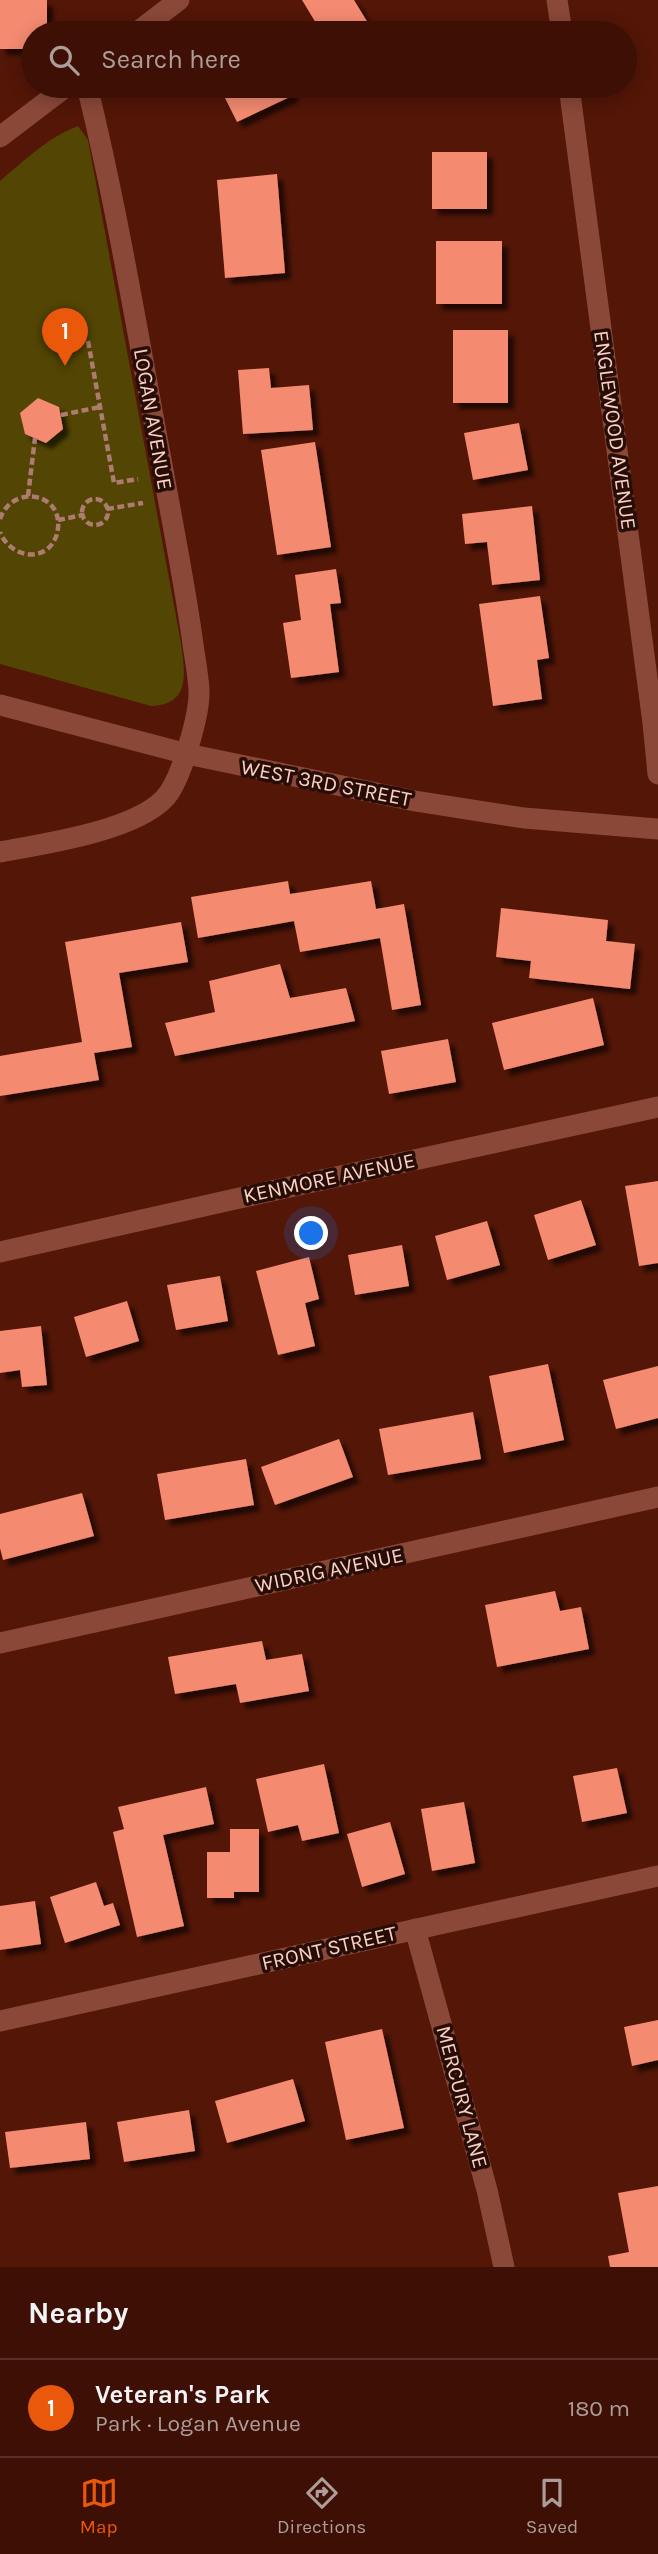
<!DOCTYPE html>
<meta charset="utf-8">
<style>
:root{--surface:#3e1005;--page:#45190f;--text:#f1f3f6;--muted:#ad9d9a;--line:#573027;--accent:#ea580c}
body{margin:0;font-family:Karla,sans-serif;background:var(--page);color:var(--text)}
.you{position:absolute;left:312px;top:1234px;width:24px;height:24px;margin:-18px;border:5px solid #fff;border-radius:50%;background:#1a73e8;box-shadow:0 0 0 10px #1a73e833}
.badge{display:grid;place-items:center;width:46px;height:46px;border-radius:50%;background:var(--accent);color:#fff;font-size:23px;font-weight:700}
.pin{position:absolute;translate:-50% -58px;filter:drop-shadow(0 2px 4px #0008)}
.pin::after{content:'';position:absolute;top:37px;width:24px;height:21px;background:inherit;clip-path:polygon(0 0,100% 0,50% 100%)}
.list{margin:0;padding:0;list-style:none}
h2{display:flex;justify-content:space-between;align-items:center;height:91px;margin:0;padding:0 28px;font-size:30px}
h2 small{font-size:23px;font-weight:400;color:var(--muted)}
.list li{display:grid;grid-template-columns:46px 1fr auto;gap:21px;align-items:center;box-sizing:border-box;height:98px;padding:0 28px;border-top:2px solid var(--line)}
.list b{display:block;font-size:26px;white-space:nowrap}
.list p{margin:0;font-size:23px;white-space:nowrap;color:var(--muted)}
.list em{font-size:23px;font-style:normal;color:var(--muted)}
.icon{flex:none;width:38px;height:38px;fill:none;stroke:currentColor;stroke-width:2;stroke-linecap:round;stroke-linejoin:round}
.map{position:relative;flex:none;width:658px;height:2267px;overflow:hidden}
.search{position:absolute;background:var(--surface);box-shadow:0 4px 18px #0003;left:21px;right:21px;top:21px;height:77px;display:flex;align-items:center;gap:18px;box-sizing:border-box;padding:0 24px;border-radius:38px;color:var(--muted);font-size:26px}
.sheet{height:189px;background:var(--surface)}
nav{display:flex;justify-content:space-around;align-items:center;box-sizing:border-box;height:98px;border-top:2px solid var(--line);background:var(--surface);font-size:19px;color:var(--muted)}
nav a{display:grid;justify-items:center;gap:4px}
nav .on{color:var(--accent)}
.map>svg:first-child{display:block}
.green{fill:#534503}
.building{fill:#f48b71;filter:url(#shadow)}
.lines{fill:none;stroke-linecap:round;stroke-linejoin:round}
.path{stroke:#ad7b6f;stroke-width:4.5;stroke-dasharray:7 3.5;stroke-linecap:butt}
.minor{stroke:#8a4838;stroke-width:21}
.labels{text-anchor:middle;stroke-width:7;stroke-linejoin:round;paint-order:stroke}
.street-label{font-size:21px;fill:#f8d0c6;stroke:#280d07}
</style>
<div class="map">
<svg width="658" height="2267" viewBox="0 0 658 2267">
<defs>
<filter id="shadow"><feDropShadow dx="6" dy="6" stdDeviation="2" flood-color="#0009"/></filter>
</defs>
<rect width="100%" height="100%" fill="#531607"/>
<!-- green -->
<path class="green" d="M78 126 88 140 181 643C185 672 191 705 151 706L0 664V181C24 161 48 137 78 126Z"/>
<!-- building -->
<path class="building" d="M0 0H47V33H33V49H0Z
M302 0H354L368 23 351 33H322Z
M219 86H289L294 95 237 122Z
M432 152H487V209H432Z
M277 174 285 273 225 278 217 180Z
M436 241H502V304H436Z
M453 330H508V403H453Z
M269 368 271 388 309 385 313 430 243 434 238 370Z
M38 398 59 407 63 429 46 443 25 434 20 413Z
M519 423 528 470 473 480 464 433Z
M315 442 331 547 277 555 261 450Z
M532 506 540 580 492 585 487 542 465 544 462 514Z
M336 569 341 603 330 604 339 672 291 678 283 623 301 620 295 575Z
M540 596 549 658 537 660 542 699 493 706 479 604Z
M288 881 290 894 371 881 376 909 404 904 421 1005 392 1010 380 938 300 952 294 921 198 938 191 897Z
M501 908 608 920 606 941 635 944 630 989 529 978 531 961 496 957Z
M181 922 188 962 119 973 132 1047 94 1053 99 1080 0 1096V1056L82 1042 65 942Z
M280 964 290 998 346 988 355 1021 175 1056 165 1023 215 1012 209 981Z
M593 998 604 1045 504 1070 492 1023Z
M448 1039 456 1082 389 1094 381 1051Z
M658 1181V1263L639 1266 625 1186Z
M581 1200 596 1245 548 1260 534 1215Z
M487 1221 500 1265 447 1280 435 1236Z
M402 1245 409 1286 355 1295 348 1255Z
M309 1257 319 1299 305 1303 315 1346 278 1355 256 1271Z
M220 1276 228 1321 176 1330 167 1285Z
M127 1301 139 1341 86 1357 74 1317Z
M41 1326 47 1385 22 1387 20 1370 0 1373V1331Z
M548 1364 564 1440 504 1453 489 1376Z
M658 1366V1418L616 1429 603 1380Z
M473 1412 481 1459 388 1475 379 1429Z
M339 1439 353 1477 275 1505 261 1467Z
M246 1459 254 1505 165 1520 157 1474Z
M82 1493 94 1536 3 1560 0 1548V1514Z
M555 1591 560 1611 581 1607 589 1649 497 1667 485 1605Z
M262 1641 266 1660 302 1654 309 1691 240 1703 236 1684 175 1694 168 1657Z
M324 1764 339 1833 302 1841 298 1825 268 1832 256 1779Z
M617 1768 627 1813 582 1822 573 1776Z
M206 1787 214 1824 163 1835 184 1926 137 1937 113 1832 124 1829 118 1807Z
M464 1802 475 1863 432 1871 421 1809Z
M390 1822 405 1874 362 1887 347 1834Z
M230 1829H259V1892H234V1898H207V1852H230Z
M96 1882 104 1906 113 1903 120 1925 65 1943 50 1897Z
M35 1901 41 1944 0 1950V1906Z
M658 2020V2060L632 2066 624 2027Z
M382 2029 404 2128 346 2140 325 2042Z
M293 2079 305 2121 227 2143 215 2101Z
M189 2110 195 2151 124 2162 117 2122Z
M86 2122 90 2159 10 2168 5 2132Z
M658 2186V2267H610L608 2256 629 2252 618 2193Z"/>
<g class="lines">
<!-- path -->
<path class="path" d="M88 341 114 483 138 479
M61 415 100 407
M28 496 35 438
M82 512a13 13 0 1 1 26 0a13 13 0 1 1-26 0Z
M107 509 143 503
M0 519C12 484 62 492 58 528 54 563 12 562 0 532
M58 520 83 515"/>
<!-- minor -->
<path class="minor" d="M557 0 562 33
M136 33 179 0
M569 86 653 723 658 774
M0 137 67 86
M0 705 187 754 415 801 524 818 658 829
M0 852C44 844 133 831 164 799 181 782 200 713 199 690 198 672 194 654 192 637 184 581 173 526 163 470 139 342 118 212 87 86
M0 1252 235 1199 658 1107
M0 1643 658 1497
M415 1929 487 2190 504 2267
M0 2021 658 1876"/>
</g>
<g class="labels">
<!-- street labels -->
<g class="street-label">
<text transform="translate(153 419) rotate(80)" y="7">LOGAN AVENUE</text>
<text transform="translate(615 430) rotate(82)" y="7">ENGLEWOOD AVENUE</text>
<text transform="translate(326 783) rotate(11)" y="7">WEST 3RD STREET</text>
<text transform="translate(329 1178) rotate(-12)" y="7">KENMORE AVENUE</text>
<text transform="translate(329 1570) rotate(-12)" y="7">WIDRIG AVENUE</text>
<text transform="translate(329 1948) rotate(-13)" y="7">FRONT STREET</text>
<text transform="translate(462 2097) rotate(75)" y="7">MERCURY LANE</text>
</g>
</g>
</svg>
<div class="you"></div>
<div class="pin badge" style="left:65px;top:366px">1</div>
<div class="search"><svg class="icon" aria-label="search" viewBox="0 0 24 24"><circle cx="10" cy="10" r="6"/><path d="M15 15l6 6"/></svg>Search here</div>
</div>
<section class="sheet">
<h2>Nearby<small></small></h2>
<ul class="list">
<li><span class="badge">1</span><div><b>Veteran's Park</b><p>Park · Logan Avenue</p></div><em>180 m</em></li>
</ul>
</section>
<nav>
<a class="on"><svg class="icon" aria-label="map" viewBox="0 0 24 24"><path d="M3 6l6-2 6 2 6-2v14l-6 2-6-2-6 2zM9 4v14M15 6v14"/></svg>Map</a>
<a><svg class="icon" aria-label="directions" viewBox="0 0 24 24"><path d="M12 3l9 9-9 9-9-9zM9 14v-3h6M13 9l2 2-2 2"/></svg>Directions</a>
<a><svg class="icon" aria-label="saved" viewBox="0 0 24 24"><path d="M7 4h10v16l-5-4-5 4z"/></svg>Saved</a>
</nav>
